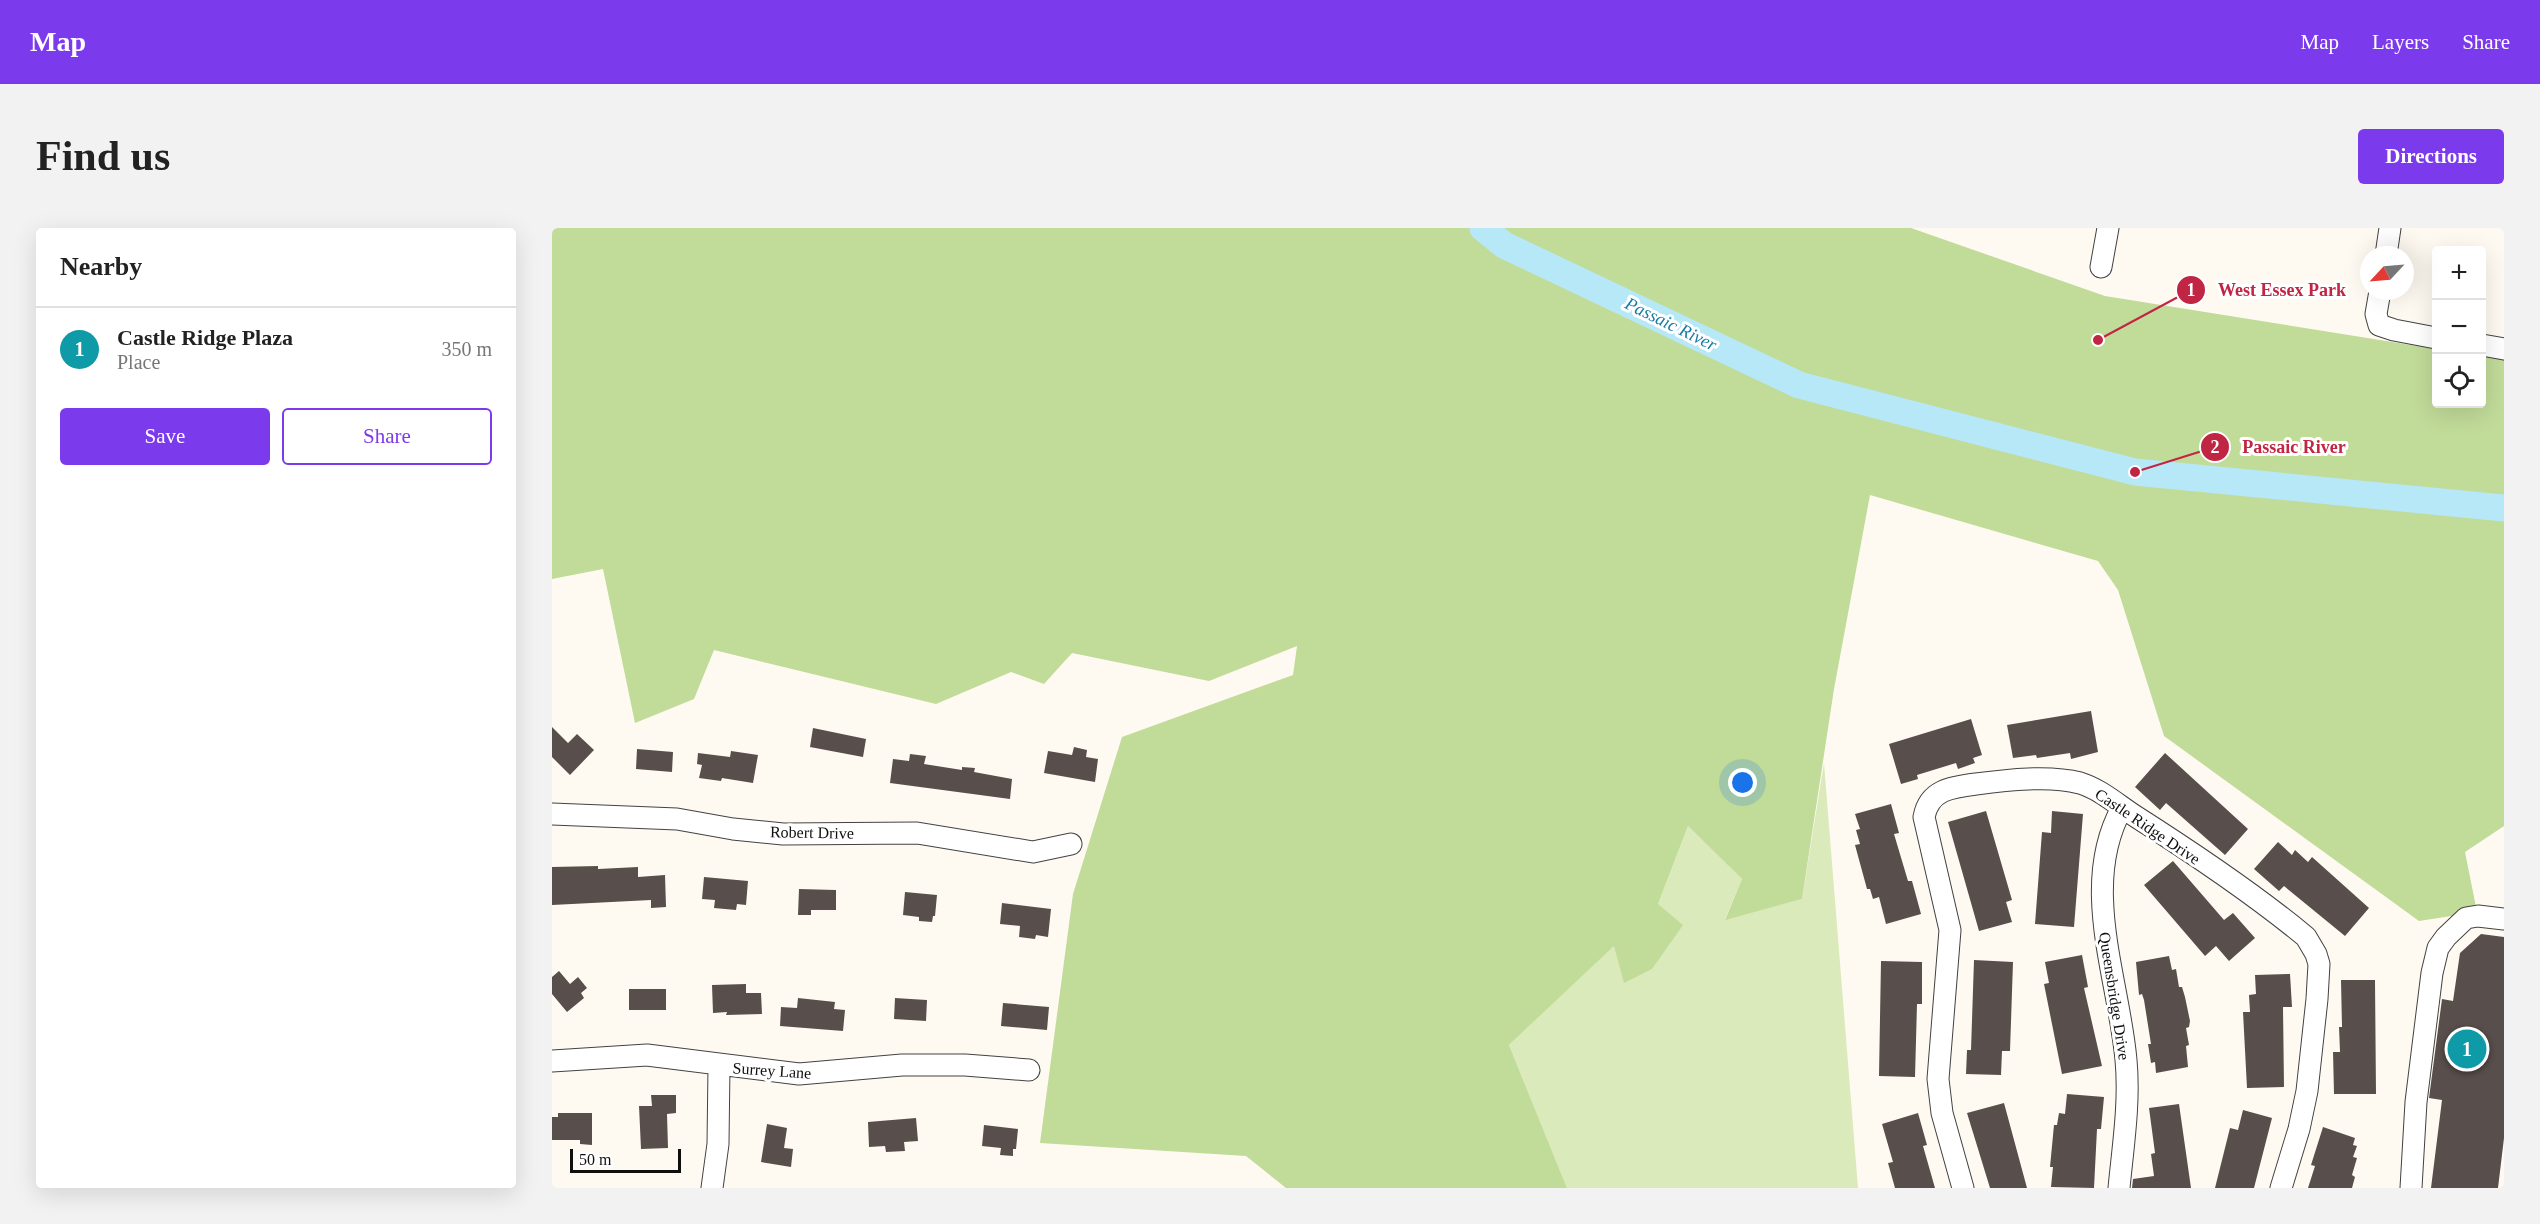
<!DOCTYPE html>
<meta charset="utf-8">
<style>
:root{--surface:#fff;--page:#f2f2f2;--text:#222;--muted:#767676;--line:#e0e0e0;--accent:#7c3aed}
body{margin:0;font-family:"Times New Roman",serif;background:var(--page);color:var(--text)}
.controls{position:absolute;right:18px;top:18px;display:grid;overflow:hidden;border-radius:6px;box-shadow:0 6px 24px #0002}
.controls button{width:54px;height:54px;display:grid;place-items:center;padding:0;border:0;border-bottom:2px solid var(--line);background:var(--surface);color:var(--text);font:30px sans-serif}
.compass{position:absolute;left:1808px;top:18px;width:54px;height:54px;border-radius:50%;background:var(--surface);box-shadow:0 6px 24px #0002;rotate:244deg}
.scale{position:absolute;left:18px;bottom:15px;width:111px;box-sizing:border-box;padding-left:6px;border:3px solid #0f0f0f;border-top:0;font-size:16px;line-height:21px;white-space:nowrap;color:#0f0f0f;-webkit-text-stroke:4px #fff;paint-order:stroke}
.you{position:absolute;left:1191px;top:555px;width:21px;height:21px;margin:-15px;border:4px solid #fff;border-radius:50%;background:#1a73e8;box-shadow:0 0 0 9px #1a73e833}
.badge{display:grid;place-items:center;width:39px;height:39px;border-radius:50%;background:var(--accent);color:#fff;font-size:20px;font-weight:700}
.pin{position:absolute;translate:-50% -50%;border:3px solid #fff;box-shadow:0 2px 6px #0006}
.list{margin:0;padding:0;list-style:none}
h2{display:flex;justify-content:space-between;align-items:center;height:78px;margin:0;padding:0 24px;font-size:26px}
h2 small{font-size:20px;font-weight:400;color:var(--muted)}
.list li{display:grid;grid-template-columns:39px 1fr auto;gap:18px;align-items:center;box-sizing:border-box;height:84px;padding:0 24px;border-top:2px solid var(--line)}
.list b{display:block;font-size:22px;white-space:nowrap}
.list p{margin:0;font-size:20px;white-space:nowrap;color:var(--muted)}
.list em{font-size:20px;font-style:normal;color:var(--muted)}
.actions{display:flex;gap:12px;padding:18px 24px}
.actions a{flex:1;padding:14px 0;border:2px solid var(--accent);border-radius:6px;text-align:center;font-size:21px;color:var(--accent)}
.actions .main{background:var(--accent);color:#fff}
.icon{flex:none;width:33px;height:33px;fill:none;stroke:currentColor;stroke-width:2;stroke-linecap:round;stroke-linejoin:round}
.map{position:relative;flex:none;width:1952px;height:960px;overflow:hidden;border-radius:6px}
header{display:flex;align-items:center;gap:36px;box-sizing:border-box;height:84px;padding:0 30px;background:var(--accent);color:#fff}
header strong{font-size:28px}
nav{display:flex;gap:33px;margin-inline-start:auto;font-size:21px}
.intro{display:flex;align-items:center;justify-content:space-between;box-sizing:border-box;height:144px;padding:0 36px}
h1{margin:0;font-size:42px}
.button{padding:15px 27px;border-radius:6px;background:var(--accent);color:#fff;font-size:21px;font-weight:700}
main{display:flex;gap:36px;padding:0 36px}
aside{flex:1;background:var(--surface);border-radius:6px;box-shadow:0 6px 24px #0002}
.map>svg:first-child{display:block}
.green{fill:#daeaba}
.forest{fill:#c1db99}
.lines{fill:none;stroke-linecap:round;stroke-linejoin:round}
.river{stroke:#b6e8f7;stroke-width:27}
.building{fill:#584e4b}
.minor-casing{stroke:#424242;stroke-width:23}
.minor{stroke:#fff;stroke-width:21}
.labels{text-anchor:middle;stroke-width:6;stroke-linejoin:round;paint-order:stroke}
.street-label{font-size:16px;fill:#0f0f0f;stroke:#fff}
.water-label{font-size:18px;font-style:italic;fill:#177ba3;stroke:#fff}
.leader{fill:none;stroke:#c12544;stroke-width:2}
.callout-dot{fill:#c12544;stroke:#fff;stroke-width:2}
.mark-label{font-size:18px;text-anchor:middle;font-weight:bold;fill:#fff}
.callout-label{font-size:18px;text-anchor:middle;font-weight:bold;fill:#c12544;stroke:#fff;stroke-width:6;stroke-linejoin:round;paint-order:stroke}
</style>
<header>
<strong>Map</strong>
<nav><a>Map</a><a>Layers</a><a>Share</a></nav>
</header>
<div class="intro"><h1>Find us</h1><a class="button">Directions</a></div>
<main>
<aside>
<h2>Nearby<small></small></h2>
<ul class="list">
<li><span class="badge" style="background:#0f9aa8">1</span><div><b>Castle Ridge Plaza</b><p>Place</p></div><em>350 m</em></li>
</ul>
<div class="actions"><a class="main">Save</a><a>Share</a></div>
</aside>
<div class="map">
<svg width="1952" height="960" viewBox="0 0 1952 960">
<rect width="100%" height="100%" fill="#fffaf1"/>
<!-- green -->
<path class="green" d="M1272 535 1306 960H1015L957 817 1106 676 1136 598 1190 651 1173 691 1250 671Z"/>
<!-- forest -->
<path class="forest" d="M0 0H1359L1553 68 1884 121V176H1930V128L1952 131V598L1913 624 1925 684 1867 693 1612 508 1566 362 1546 333 1318 267 1282 461 1250 671 1173 692 1190 651 1136 598 1106 676 1131 697 1100 741 1072 755 1062 718 957 817 1015 960H734L694 928 488 915 521 666 570 509 741 447 745 418 657 453 520 425 492 456 459 444 384 476 162 422 142 471 83 495 51 341 0 351Z"/>
<g class="lines">
<!-- river -->
<path class="river" d="M931 0 952 17 1247 157 1583 244 1952 280"/>
</g>
<!-- building -->
<path class="building" d="M1539 483 1546 524 1519 531 1518 525 1485 530 1484 527 1461 530 1455 497Z
M1419 491 1430 527 1421 530 1423 535 1406 541 1404 535 1365 547 1366 551 1349 556 1337 516Z
M0 499 16 515 25 506 42 522 18 547 0 529Z
M261 500 314 511 311 529 258 519Z
M522 519 535 522 534 529 546 531 543 554 492 545 496 523 520 527Z
M85 521 121 524 120 544 84 541Z
M179 523 206 527 201 555 170 550 169 553 147 550 150 537 145 536 146 525 178 529Z
M1613 525 1696 601 1673 627 1614 575 1608 582 1583 559Z
M358 526 374 528 372 536 410 542V539L423 540 422 544 460 551 458 571 338 555 341 531 357 533Z
M1339 576 1347 605 1342 606 1356 653H1360L1369 686 1334 696 1327 669 1321 671 1318 661H1315L1303 617 1308 616 1304 602 1308 601 1303 586Z
M1434 583 1460 672 1454 674 1460 694 1427 703 1396 594Z
M1500 583 1531 586 1522 699 1483 696 1490 604 1499 605Z
M1726 614 1740 627 1743 622 1756 634 1760 629 1817 680 1793 708 1732 658 1727 663 1702 641Z
M1621 633 1672 692 1681 685 1703 710 1677 733 1664 718 1653 728 1592 657Z
M46 638V641L86 639V649L113 647 114 679 99 680V672L0 677V639Z
M152 649 196 653 194 677 185 676 184 682 162 680 163 672 150 671Z
M247 661 284 662V682H259V687H246Z
M353 664 385 667 383 688H381L380 694 367 693V689L351 687Z
M450 675 499 681 496 709 484 707 483 711 467 709 468 698 448 696Z
M1929 706 1952 709V910L1946 960H1879L1890 872 1877 870 1890 771 1901 773 1908 725Z
M1530 727 1536 759 1532 760 1550 838 1510 846 1492 756 1497 755 1493 734Z
M1617 728 1620 742 1624 741 1627 759H1630L1633 769 1638 793 1637 799 1634 800 1637 817 1634 818 1636 839 1604 845 1603 834 1599 835 1596 816H1599L1592 772 1590 766 1587 767 1584 734Z
M1422 732 1461 734 1458 823H1450L1449 847 1414 846 1415 822H1419Z
M1329 733 1370 734V776H1365L1363 849 1327 848Z
M7 743 18 756 26 749 35 760 29 765 32 770 15 784 0 766V749Z
M1738 746 1740 779H1731L1732 859 1695 860 1691 784H1698L1697 767 1704 766 1703 747Z
M1789 752H1823L1824 866H1782L1781 824H1788L1787 799H1790Z
M194 756V765H209L210 786 174 787 175 784 161 785 160 757Z
M77 761H114V782H77Z
M246 770 283 774 282 781 293 782 291 803 228 798 229 779 245 780Z
M343 770 375 772 374 793 342 791Z
M451 775 497 779 495 802 449 798Z
M1515 866 1552 869 1549 901H1545L1542 960 1499 959 1501 939H1498L1502 897H1505L1507 885 1513 886Z
M99 867H124V885L115 886 116 920 89 921 87 878H100Z
M1452 875 1475 960H1438L1415 885Z
M1627 876 1639 960H1580L1581 951 1602 948 1599 926 1603 925 1597 880Z
M1691 882 1720 890 1702 960H1663L1678 900 1686 902Z
M6 885H40V917L28 916V912H0V889H6Z
M1366 885 1375 917 1371 918 1383 960H1343L1336 935 1341 934 1330 896Z
M364 890 366 913 352 914 353 923 334 924 333 918 317 919 316 894Z
M215 896 235 900 232 920 241 921 239 939 209 934Z
M432 897 466 901 464 921H461V928L448 927 449 920 430 918Z
M1771 899 1803 910 1801 917 1805 918 1801 929 1805 930 1800 947 1803 949 1800 960H1756L1763 938 1759 937Z"/>
<g class="lines">
<defs>
<path id="minor" d="M1834 27 1838 0
M1549 39 1556 0
M1828 63 1824 86 1827 97 1842 102 1884 110
M1930 117 1952 121
M0 586 125 591 181 601 231 606 365 605 481 624 519 616
M0 833 95 827 247 846 350 837H413L477 842
M160 960 166 916 167 838
M1411 960 1390 885 1386 851 1398 702 1372 589C1377 562 1399 559 1424 556 1455 552 1497 547 1528 555 1548 561 1566 577 1583 588 1641 625 1701 665 1754 709L1764 726 1767 736 1765 771 1755 863 1747 901 1729 960
M1567 960C1571 918 1578 874 1574 832 1567 751 1527 657 1570 580
M1859 960 1864 874 1880 745 1886 720 1894 709 1914 690 1926 688 1952 691"/>
</defs>
<!-- minor casing -->
<use href="#minor" class="minor-casing"/>
<!-- minor -->
<use href="#minor" class="minor"/>
</g>
<g class="labels">
<!-- street labels -->
<g class="street-label">
<text transform="translate(1596 598) rotate(34)" y="6">Castle Ridge Drive</text>
<text transform="translate(260 604) rotate(1)" y="6">Robert Drive</text>
<text transform="translate(1563 768) rotate(81)" y="6">Queensbridge Drive</text>
<text transform="translate(220 842) rotate(4)" y="6">Surrey Lane</text>
</g>
<!-- water labels -->
<g class="water-label">
<text transform="translate(1119 96) rotate(26)" y="6">Passaic River</text>
</g>
</g>
<!-- callouts -->
<path class="leader" d="M1546 112L1639 62M1583 244L1663 219"/>
<g class="callout-dot">
<circle cx="1546" cy="112" r="6"/>
<circle cx="1583" cy="244" r="6"/>
<circle cx="1639" cy="62" r="15"/>
<circle cx="1663" cy="219" r="15"/>
</g>
<g class="mark-label">
<text x="1639" y="68">1</text>
<text x="1663" y="225">2</text>
</g>
<g class="callout-label">
<text x="1730" y="68">West Essex Park</text>
<text x="1742" y="225">Passaic River</text>
</g>
</svg>
<div class="controls">
<button>+</button>
<button>−</button>
<button><svg class="icon" aria-label="locate" viewBox="0 0 24 24"><circle cx="12" cy="12" r="6"/><path d="M12 2v4M12 18v4M2 12h4M18 12h4"/></svg></button>
</div>
<svg class="compass" viewBox="-18 -18 36 36"><path d="M0-13l5 13h-10z" fill="#e53935"/><path d="M0 13l5-13h-10z" fill="#767676"/></svg>
<div class="scale">50 m</div>
<div class="you"></div>
<div class="pin badge" style="left:1915px;top:821px;background:#0f9aa8">1</div>
</div>
</main>
